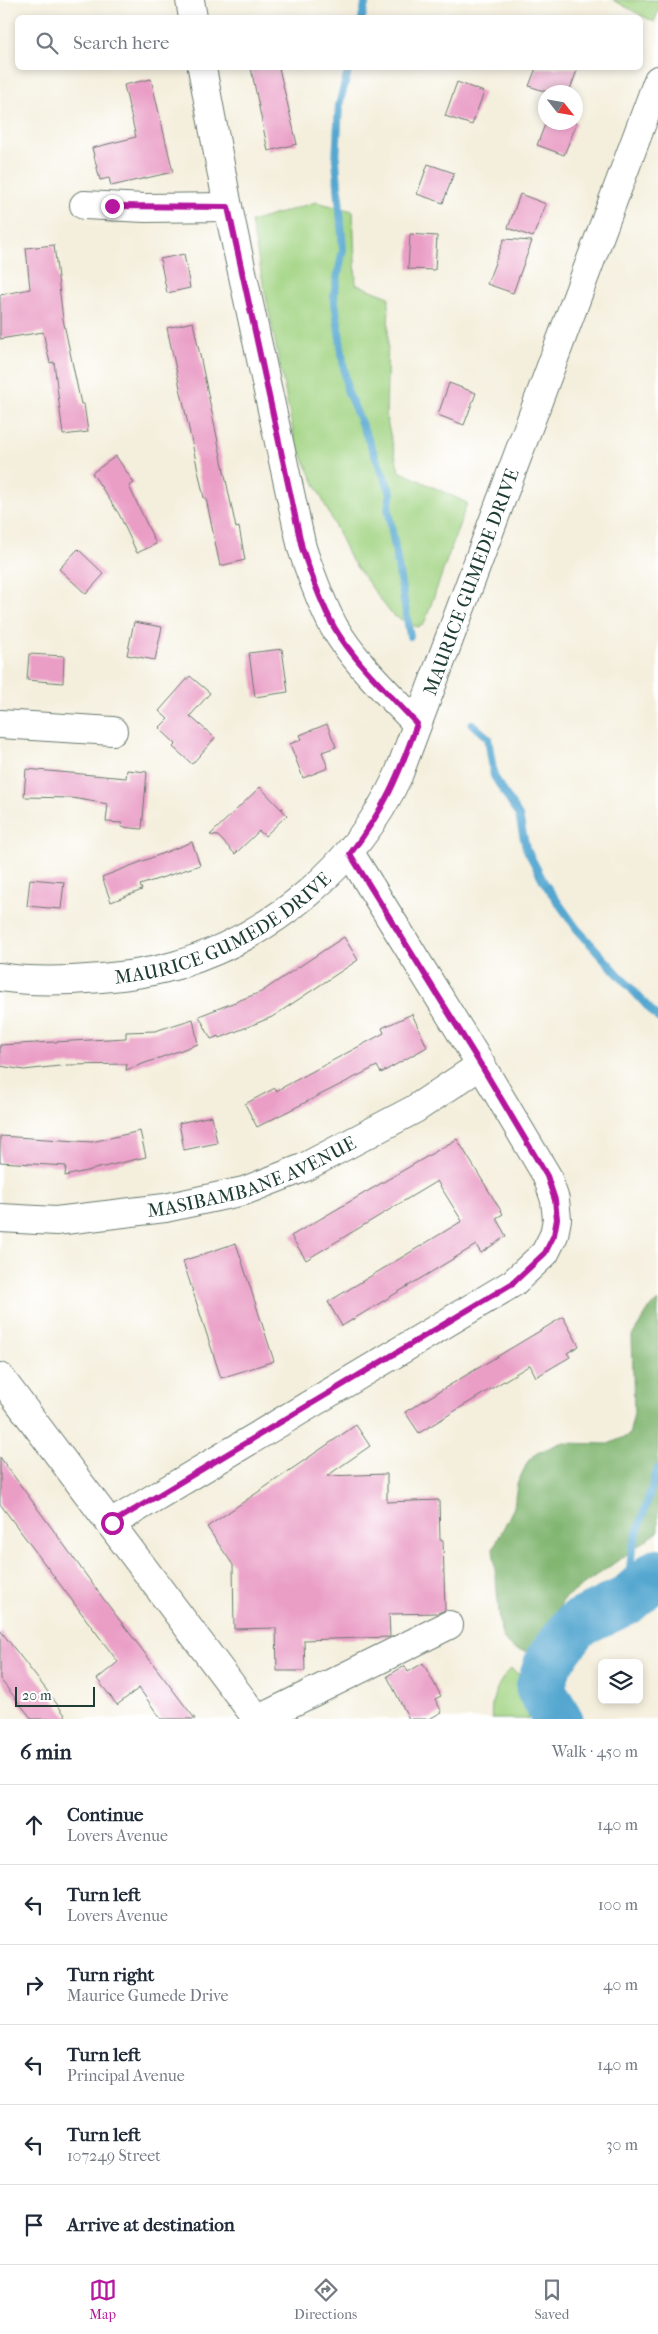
<!DOCTYPE html>
<meta charset="utf-8">
<style>
:root{--surface:#fff;--page:#f6f6f7;--text:#1f2937;--muted:#747a83;--line:#e0e1e3;--accent:#b5179e}
body{margin:0;font-family:"IM FELL French Canon",serif;background:var(--page);color:var(--text)}
.controls{position:absolute;right:15px;bottom:15px;display:grid;overflow:hidden;border-radius:8px;box-shadow:0 2px 8px #0003}
.controls button{width:45px;height:45px;display:grid;place-items:center;padding:0;border:0;border-bottom:1px solid var(--line);background:var(--surface);color:var(--text);font:25px sans-serif}
.compass{position:absolute;left:538px;top:85px;width:45px;height:45px;border-radius:50%;background:var(--surface);box-shadow:0 2px 8px #0003;rotate:121deg}
.scale{position:absolute;left:15px;bottom:12px;width:80px;box-sizing:border-box;padding-left:5px;border:2px solid #1f3d34;border-top:0;font-size:14px;line-height:18px;white-space:nowrap;color:#1f3d34;-webkit-text-stroke:4px #fff;paint-order:stroke}
.stop{position:absolute;width:15px;height:15px;margin:-11px;border:4px solid #b5179e;border-radius:50%;background:#fff}
.stop.end{background:#b5179e;border-color:#fff;box-shadow:0 1px 5px #0008}
.list{margin:0;padding:0;list-style:none}
h2{display:flex;justify-content:space-between;align-items:center;height:65px;margin:0;padding:0 20px;font-size:21px}
h2 small{font-size:16px;font-weight:400;color:var(--muted)}
.list li{display:grid;grid-template-columns:32px 1fr auto;gap:15px;align-items:center;box-sizing:border-box;height:80px;padding:0 20px;border-top:1px solid var(--line)}
.list b{display:block;font-size:19px;white-space:nowrap}
.list p{margin:0;font-size:16px;white-space:nowrap;color:var(--muted)}
.list em{font-size:16px;font-style:normal;color:var(--muted)}
.icon{flex:none;width:28px;height:28px;fill:none;stroke:currentColor;stroke-width:2;stroke-linecap:round;stroke-linejoin:round}
.map{position:relative;flex:none;width:658px;height:1719px;overflow:hidden}
.search{position:absolute;background:var(--surface);box-shadow:0 2px 8px #0003;left:15px;right:15px;top:15px;height:55px;display:flex;align-items:center;gap:12px;box-sizing:border-box;padding:0 18px;border-radius:8px;color:var(--muted);font-size:19px}
.sheet{height:545px;background:var(--surface)}
nav{display:flex;justify-content:space-around;align-items:center;box-sizing:border-box;height:70px;border-top:1px solid var(--line);background:var(--surface);font-size:14px;color:var(--muted)}
nav a{display:grid;justify-items:center;gap:2px}
nav .on{color:var(--accent)}
.map>svg:first-child{display:block}
.green{fill:#a2d483;stroke:#60885c}
.forest{fill:#81b671;stroke:#507a52}
.lines{fill:none;stroke-linecap:round;stroke-linejoin:round}
.stream{stroke:#55a7d0;stroke-width:8}
.river{stroke:#55a7d0;stroke-width:49}
.building{fill:#ea9ec6}
.minor-casing{stroke:#6a7b6f;stroke-width:30}
.tertiary-casing{stroke:#6a7b6f;stroke-width:30}
.minor{stroke:#fff;stroke-width:28}
.tertiary{stroke:#fff;stroke-width:28}
.route{stroke:#b5179e;stroke-width:6}
.labels{text-anchor:middle;stroke-width:4;stroke-linejoin:round;paint-order:stroke}
.street-label{font-size:19px;fill:#1f3d34;stroke:#fff}
</style>
<div class="map">
<svg width="658" height="1719" viewBox="0 0 658 1719">
<rect width="100%" height="100%" fill="#fff"/>
<filter id="ink" filterUnits="userSpaceOnUse"><feTurbulence type="fractalNoise" baseFrequency=".02" numOctaves="2"/><feDisplacementMap in="SourceGraphic" scale="10" xChannelSelector="R" yChannelSelector="G"/><feConvolveMatrix kernelMatrix="1 2 1 2 8 2 1 2 1" color-interpolation-filters="sRGB"/></filter>
<filter id="wash" filterUnits="userSpaceOnUse"><feTurbulence type="fractalNoise" baseFrequency=".0096" numOctaves="4" result="noise"/><feDisplacementMap in="SourceGraphic" scale="20" xChannelSelector="R" yChannelSelector="G"/><feGaussianBlur stdDeviation="1.12" result="paint"/><feColorMatrix in="noise" values="0 0 0 0 0 0 0 0 0 0 0 0 0 0 0 0 0 1.4 0 .05"/><feComposite in="paint" operator="in"/></filter>
<g filter="url(#wash)">
<rect width="100%" height="100%" fill="#f4efdd"/>
<!-- green -->
<path class="green" d="M613 0H658V12L654 22Z
M316 202 353 211 356 284 389 297 386 417 399 471 467 503 426 619 423 625 417 627 392 615 350 558 295 441 251 222Z
M511 1669 520 1675 529 1708 528 1719H492C489 1703 498 1680 511 1669Z"/>
<!-- forest -->
<path class="forest" d="M658 1301V1532L564 1599 541 1637 526 1651C511 1650 506 1645 501 1632L493 1549 514 1507 517 1484 528 1461 537 1453 560 1443 608 1444 629 1435 634 1413 632 1336 649 1309Z"/>
<g class="lines">
<!-- stream -->
<path class="stream" d="M362 18 366 0
M349 68 339 105 336 160 343 249 334 295 347 390 391 493 388 508 410 636
M472 724 488 738 494 776 519 816 526 848 545 884 577 929 658 1018
M627 1600 632 1549 658 1468"/>
<!-- river -->
<path class="river" d="M558 1719 540 1688 549 1661 576 1625 627 1600 658 1573"/>
</g>
<g id="blocks">
<!-- building -->
<path class="building" d="M251 68H279L297 144 268 151Z
M536 68H578L569 92H547L529 86Z
M151 79 173 172 111 186 109 178 100 180 92 148 136 137 124 85Z
M457 82 484 92 472 125 445 116Z
M546 122H577L564 155 537 145Z
M428 164 454 173 443 203 417 194Z
M520 194 546 204 533 237 508 228Z
M410 234 437 236 435 270 408 269Z
M504 239 532 241 513 293 487 284Z
M54 245 63 319 81 404H84L88 432 63 435 54 362 50 363 43 332 0 339V295L30 289 26 248Z
M184 254 190 288 167 293 160 259Z
M193 322 236 528 239 527 245 560 220 566 206 498H204L167 328Z
M449 383 476 393 464 425 438 415Z
M116 456 134 483 129 486 156 544 137 553 119 514 92 473Z
M78 549 104 574 86 594 59 569Z
M134 622 162 627 155 660 127 655Z
M282 649 288 692 255 697 249 653Z
M29 654 64 656 63 683 27 680Z
M190 676 210 693 190 716 215 738 192 764 173 747 176 744 159 728 168 719 159 711Z
M327 724 336 747 322 752 328 768 303 778 290 744 302 739 300 735Z
M26 769 126 778 127 770 147 772 142 829 121 827 122 823 106 822 108 804 72 798 24 797Z
M260 787 281 809 283 808 282 810 287 815 265 836 259 831 235 854 218 836 210 835Z
M192 842 200 865 140 885 142 890 111 902 102 877Z
M30 879 64 882 61 909 27 906Z
M344 937 358 960 272 1017 220 1038 219 1036 211 1039 199 1016 261 992Z
M412 1014 427 1047 381 1073 377 1066 257 1127 245 1104 275 1088 276 1091 384 1033 382 1028Z
M193 1019 198 1044 126 1070 127 1064 68 1065 24 1070 0 1066V1045L126 1038V1032L155 1031Z
M212 1116 217 1143 184 1150 179 1123Z
M140 1131 146 1157 65 1176 66 1166 0 1162V1136L92 1142Z
M457 1139 503 1214 496 1218 506 1236 481 1253 476 1245 342 1326 328 1302 462 1221 437 1181 306 1260 291 1236Z
M236 1243 274 1361 221 1378 183 1261Z
M563 1317 579 1346 567 1353 570 1357 536 1377 530 1365 419 1433 405 1412Z
M356 1425 370 1446 327 1476 387 1474V1502L439 1500 440 1540H443L445 1610 438 1613 389 1614 390 1637 304 1640 305 1671H277L276 1628 234 1629 233 1565 207 1527Z
M0 1457 102 1597 195 1719H161L139 1688 117 1705 97 1679 118 1662 0 1504Z
M0 1630 45 1688 68 1719H32L0 1679Z
M423 1663 441 1696 435 1699 442 1712 429 1719H409L387 1676 405 1666 408 1672Z"/>
</g>
</g>
<g filter="url(#ink)">
<use href="#blocks" fill-opacity="0" stroke="#6a7b6f" stroke-width="1"/>
<g class="lines">
<defs>
<g id="minor">
<path d="M190 0 193 18"/>
<path d="M202 68 228 207 302 548C311 575 320 601 334 627 355 663 389 694 417 724"/>
<path d="M84 205 145 208 228 207"/>
<path d="M0 724 113 731"/>
<path id="s1" d="M0 1218 56 1221 165 1208 244 1191 303 1168 415 1109 481 1065"/>
<path d="M0 1377 257 1719"/>
<path d="M112 1523 513 1283 545 1253 554 1235 557 1219 555 1200 547 1176 481 1065 350 853"/>
<path d="M259 1719 449 1625"/>
</g>
<g id="tertiary">
<path id="s2" d="M0 977C24 981 47 981 72 980 107 978 143 975 177 965 272 936 356 866 398 776L658 80"/>
</g>
</defs>
<!-- minor casing -->
<use href="#minor" class="minor-casing"/>
<!-- tertiary casing -->
<use href="#tertiary" class="tertiary-casing"/>
<!-- minor -->
<use href="#minor" class="minor"/>
<!-- tertiary -->
<use href="#tertiary" class="tertiary"/>
</g>
</g>
<g class="lines" filter="url(#ink)">
<!-- route -->
<path class="route" d="M112 206 228 207 302 548C311 575 320 601 334 627 355 663 389 693 417 724 398 777 385 808 350 854L481 1065 547 1176 555 1200 557 1219 554 1235 545 1253 513 1283 112 1523"/>
</g>
<g class="labels">
<!-- street labels -->
<g class="street-label">
<text dy="7" stroke="none"><textPath href="#s2" startOffset="685">MAURICE GUMEDE DRIVE</textPath></text>
<text dy="7" stroke="none"><textPath href="#s2" startOffset="235">MAURICE GUMEDE DRIVE</textPath></text>
<text dy="7" stroke="none"><textPath href="#s1" startOffset="258">MASIBAMBANE AVENUE</textPath></text>
</g>
</g>
</svg>
<div class="controls">
<button><svg class="icon" aria-label="layers" viewBox="0 0 24 24"><path d="M12 4l9 5-9 5-9-5zM3 14l9 5 9-5"/></svg></button>
</div>
<svg class="compass" viewBox="-18 -18 36 36"><path d="M0-13l5 13h-10z" fill="#e53935"/><path d="M0 13l5-13h-10z" fill="#747a83"/></svg>
<div class="scale">20 m</div>
<div class="stop" style="left:112px;top:1523px"></div>
<div class="stop end" style="left:112px;top:206px"></div>
<div class="search"><svg class="icon" aria-label="search" viewBox="0 0 24 24"><circle cx="10" cy="10" r="6"/><path d="M15 15l6 6"/></svg>Search here</div>
</div>
<section class="sheet">
<h2>6 min<small>Walk · 450 m</small></h2>
<ul class="list">
<li><svg class="icon" aria-label="ahead" viewBox="0 0 24 24"><path d="M12 20V5M6 11l6-6 6 6"/></svg><div><b>Continue</b><p>Lovers Avenue</p></div><em>140 m</em></li>
<li><svg class="icon" aria-label="left" viewBox="0 0 24 24"><path d="M17 20v-9H6M10 6l-5 5 5 5"/></svg><div><b>Turn left</b><p>Lovers Avenue</p></div><em>100 m</em></li>
<li><svg class="icon" aria-label="right" viewBox="0 0 24 24"><path d="M7 20v-9h11M14 6l5 5-5 5"/></svg><div><b>Turn right</b><p>Maurice Gumede Drive</p></div><em>40 m</em></li>
<li><svg class="icon" aria-label="left" viewBox="0 0 24 24"><path d="M17 20v-9H6M10 6l-5 5 5 5"/></svg><div><b>Turn left</b><p>Principal Avenue</p></div><em>140 m</em></li>
<li><svg class="icon" aria-label="left" viewBox="0 0 24 24"><path d="M17 20v-9H6M10 6l-5 5 5 5"/></svg><div><b>Turn left</b><p>107249 Street</p></div><em>30 m</em></li>
<li><svg class="icon" aria-label="arrive" viewBox="0 0 24 24"><path d="M6 21V4h12l-3 4 3 4H6"/></svg><div><b>Arrive at destination</b></div></li>
</ul>
</section>
<nav>
<a class="on"><svg class="icon" aria-label="map" viewBox="0 0 24 24"><path d="M3 6l6-2 6 2 6-2v14l-6 2-6-2-6 2zM9 4v14M15 6v14"/></svg>Map</a>
<a><svg class="icon" aria-label="directions" viewBox="0 0 24 24"><path d="M12 3l9 9-9 9-9-9zM9 14v-3h6M13 9l2 2-2 2"/></svg>Directions</a>
<a><svg class="icon" aria-label="saved" viewBox="0 0 24 24"><path d="M7 4h10v16l-5-4-5 4z"/></svg>Saved</a>
</nav>
